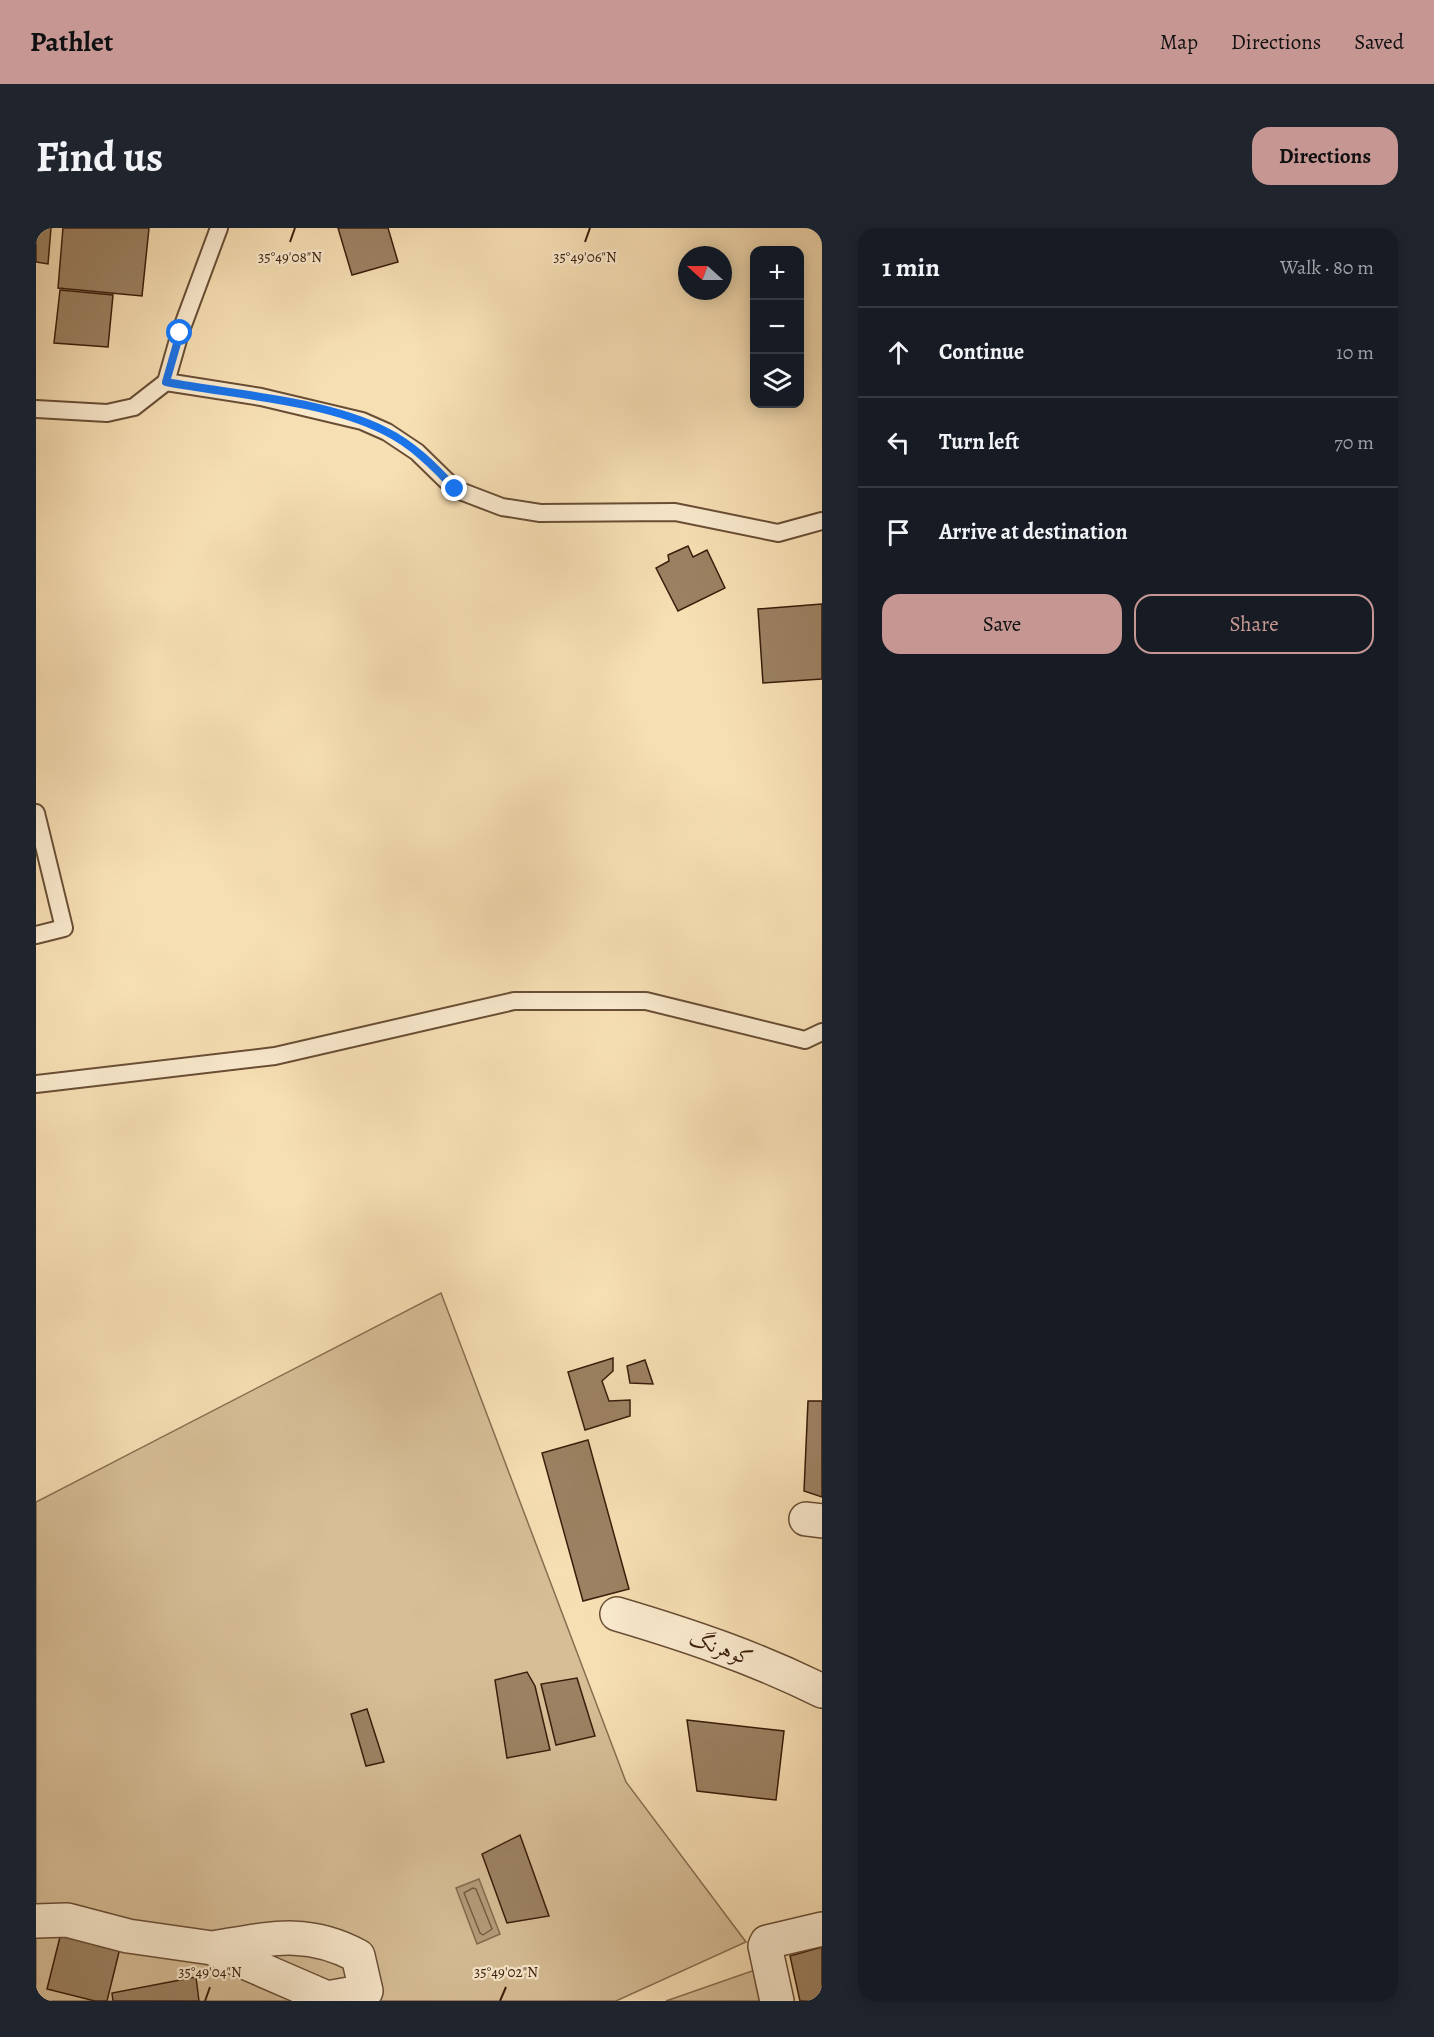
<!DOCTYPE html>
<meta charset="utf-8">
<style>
:root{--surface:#171b24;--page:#20242c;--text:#f1f3f6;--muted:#9ea1a6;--line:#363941;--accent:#c59692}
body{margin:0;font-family:Alegreya,Amiri,serif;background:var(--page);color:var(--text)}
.controls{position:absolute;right:18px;top:18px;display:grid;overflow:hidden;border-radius:12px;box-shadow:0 3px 15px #0003}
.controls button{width:54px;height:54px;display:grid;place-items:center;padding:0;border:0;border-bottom:2px solid var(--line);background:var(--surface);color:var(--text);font:30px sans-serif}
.compass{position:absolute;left:642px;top:18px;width:54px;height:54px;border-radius:50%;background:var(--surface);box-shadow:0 3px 15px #0003;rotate:291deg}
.stop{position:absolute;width:18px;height:18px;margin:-14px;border:4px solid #1a73e8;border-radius:50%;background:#fff}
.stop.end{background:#1a73e8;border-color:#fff;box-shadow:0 2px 6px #0008}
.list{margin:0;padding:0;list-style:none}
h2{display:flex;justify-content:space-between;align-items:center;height:78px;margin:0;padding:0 24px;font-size:26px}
h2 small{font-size:20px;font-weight:400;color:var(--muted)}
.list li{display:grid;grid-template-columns:39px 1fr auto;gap:18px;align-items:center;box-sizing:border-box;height:90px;padding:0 24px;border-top:2px solid var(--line)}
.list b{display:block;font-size:22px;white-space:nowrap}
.list em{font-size:20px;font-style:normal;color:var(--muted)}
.actions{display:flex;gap:12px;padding:18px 24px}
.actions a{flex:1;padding:14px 0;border:2px solid var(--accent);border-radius:18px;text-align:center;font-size:21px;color:var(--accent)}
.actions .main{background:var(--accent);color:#111}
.icon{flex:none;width:33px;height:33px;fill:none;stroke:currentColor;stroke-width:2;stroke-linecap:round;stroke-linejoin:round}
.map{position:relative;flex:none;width:786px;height:1773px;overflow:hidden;border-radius:18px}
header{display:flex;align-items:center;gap:36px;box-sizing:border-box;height:84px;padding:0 30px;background:var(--accent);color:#111}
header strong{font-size:28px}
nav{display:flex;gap:33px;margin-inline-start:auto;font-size:21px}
.intro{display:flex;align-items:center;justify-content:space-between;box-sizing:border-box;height:144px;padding:0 36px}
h1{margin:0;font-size:42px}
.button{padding:15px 27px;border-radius:18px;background:var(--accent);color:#111;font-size:21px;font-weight:700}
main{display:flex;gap:36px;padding:0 36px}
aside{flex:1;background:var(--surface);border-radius:18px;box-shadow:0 3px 15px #0003}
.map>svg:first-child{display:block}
.green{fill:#d7be97;stroke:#886e51;stroke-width:1.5}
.water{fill:#b79d7b;stroke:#856a4e;stroke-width:1.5}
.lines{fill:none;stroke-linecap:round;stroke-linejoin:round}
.shore{stroke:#785d43;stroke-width:1.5}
.building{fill:#9c8263;stroke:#3a1d0b;stroke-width:1.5}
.lane-casing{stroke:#694e35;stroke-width:20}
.street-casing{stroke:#694e35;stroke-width:36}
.lane{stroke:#faeace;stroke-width:16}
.street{stroke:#faeace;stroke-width:33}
.route{stroke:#1a73e8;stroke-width:8}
.ticks{fill:none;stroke:#3a1d0b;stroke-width:2}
.labels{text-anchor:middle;stroke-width:4.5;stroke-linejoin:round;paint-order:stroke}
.street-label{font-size:21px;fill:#3a1d0b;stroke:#faeace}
.ticks-label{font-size:15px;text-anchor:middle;fill:#3a1d0b;stroke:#faeace;stroke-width:4.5;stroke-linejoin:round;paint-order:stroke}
</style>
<header>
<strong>Pathlet</strong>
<nav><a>Map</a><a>Directions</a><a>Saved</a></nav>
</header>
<div class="intro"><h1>Find us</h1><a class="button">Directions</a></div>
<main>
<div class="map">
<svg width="786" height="1773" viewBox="0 0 786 1773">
<rect width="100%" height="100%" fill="#f7dfb4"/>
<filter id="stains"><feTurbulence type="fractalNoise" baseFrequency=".00333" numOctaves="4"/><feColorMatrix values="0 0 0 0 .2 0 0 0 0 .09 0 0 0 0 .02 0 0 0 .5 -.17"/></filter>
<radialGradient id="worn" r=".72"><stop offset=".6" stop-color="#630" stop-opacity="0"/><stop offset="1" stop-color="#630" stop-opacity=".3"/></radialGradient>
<!-- green -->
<path class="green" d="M405 1065 590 1554 710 1714 580 1773H0V1274Z
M719 1742 727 1773H630Z"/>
<!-- water -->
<path class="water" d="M443 1651 464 1706 441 1716 420 1660Z"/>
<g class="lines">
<!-- shore -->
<path class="shore" d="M437 1660 440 1661 456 1701 447 1707 444 1705 428 1665Z"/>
</g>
<!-- building -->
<path class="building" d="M0 0H15L12 36 0 34Z
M27 0H113L106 68 22 60Z
M302 0H352L362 34 316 47Z
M24 62 77 67 72 119 18 115Z
M652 318 657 329 671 322 689 360 642 383 620 340 633 333 632 327Z
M786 376V451L727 455 722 381Z
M577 1130V1143L566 1153 573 1173 594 1172V1188L549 1202 532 1144Z
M609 1132 617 1156 594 1155 591 1138Z
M772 1173H786V1269L768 1263Z
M552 1212 593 1361 547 1373 506 1225Z
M491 1444 499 1458 514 1522 471 1530 459 1452Z
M541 1450 559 1508 520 1517 505 1456Z
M331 1481 348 1534 330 1538 315 1486Z
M651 1492 748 1503 740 1572 661 1563Z
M484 1607 513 1688 471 1695 446 1626Z
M25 1705 84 1720 71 1773H59L11 1761Z
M786 1719V1773H764L754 1728Z
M160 1749 163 1773H77L76 1765Z"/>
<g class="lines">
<defs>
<path id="lane" d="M130 154 225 169 326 193 351 204 381 224 419 261 466 279 504 285 639 284 742 305 786 293
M0 181 71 185 98 179 130 154 144 105 183 0
M0 585 28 700 0 707
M0 856 239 828 478 773H610L769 812 786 804"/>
<path id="street" d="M770 1291 786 1293
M581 1386C652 1407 720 1430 786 1463
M0 1693 31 1692 92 1708 176 1720 291 1770 330 1763 322 1728C270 1700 232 1711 176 1720
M741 1773 729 1718 731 1714 786 1701"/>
</defs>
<!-- lane casing -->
<use href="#lane" class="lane-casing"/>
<!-- street casing -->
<use href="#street" class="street-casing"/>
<!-- lane -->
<use href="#lane" class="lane"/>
<!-- street -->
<use href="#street" class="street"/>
</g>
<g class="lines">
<!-- route -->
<path class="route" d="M144 105 130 154C199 167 287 172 349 203 376 216 399 239 419 261"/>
</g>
<!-- ticks -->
<path class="ticks" d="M254 14 259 0M549 14 554 0M169 1773 174 1759M464 1773 470 1759"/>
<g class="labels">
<!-- street labels -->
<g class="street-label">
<text transform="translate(685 1420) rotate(20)" y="7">کوهرنگ</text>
</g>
</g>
<g class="ticks-label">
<text x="549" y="34">35°49'06"N</text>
<text x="254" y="34">35°49'08"N</text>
<text x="174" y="1749">35°49'04"N</text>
<text x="470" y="1749">35°49'02"N</text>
</g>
<rect width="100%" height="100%" filter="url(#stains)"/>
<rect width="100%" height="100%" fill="url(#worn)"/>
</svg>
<div class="controls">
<button>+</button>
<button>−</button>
<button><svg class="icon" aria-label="layers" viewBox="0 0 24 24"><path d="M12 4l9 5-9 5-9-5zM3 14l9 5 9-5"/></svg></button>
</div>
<svg class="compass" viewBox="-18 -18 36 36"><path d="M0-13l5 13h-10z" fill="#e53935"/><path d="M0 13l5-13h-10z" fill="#9ea1a6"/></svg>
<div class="stop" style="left:144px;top:105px"></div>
<div class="stop end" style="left:419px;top:261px"></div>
</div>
<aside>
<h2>1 min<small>Walk · 80 m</small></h2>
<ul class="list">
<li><svg class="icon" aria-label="ahead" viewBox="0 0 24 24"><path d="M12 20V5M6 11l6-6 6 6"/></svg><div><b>Continue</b></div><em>10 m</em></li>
<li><svg class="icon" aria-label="left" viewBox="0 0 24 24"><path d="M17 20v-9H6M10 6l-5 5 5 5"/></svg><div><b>Turn left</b></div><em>70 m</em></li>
<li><svg class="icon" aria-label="arrive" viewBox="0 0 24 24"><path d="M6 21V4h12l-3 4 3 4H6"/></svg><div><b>Arrive at destination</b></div></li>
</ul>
<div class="actions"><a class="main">Save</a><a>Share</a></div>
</aside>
</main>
